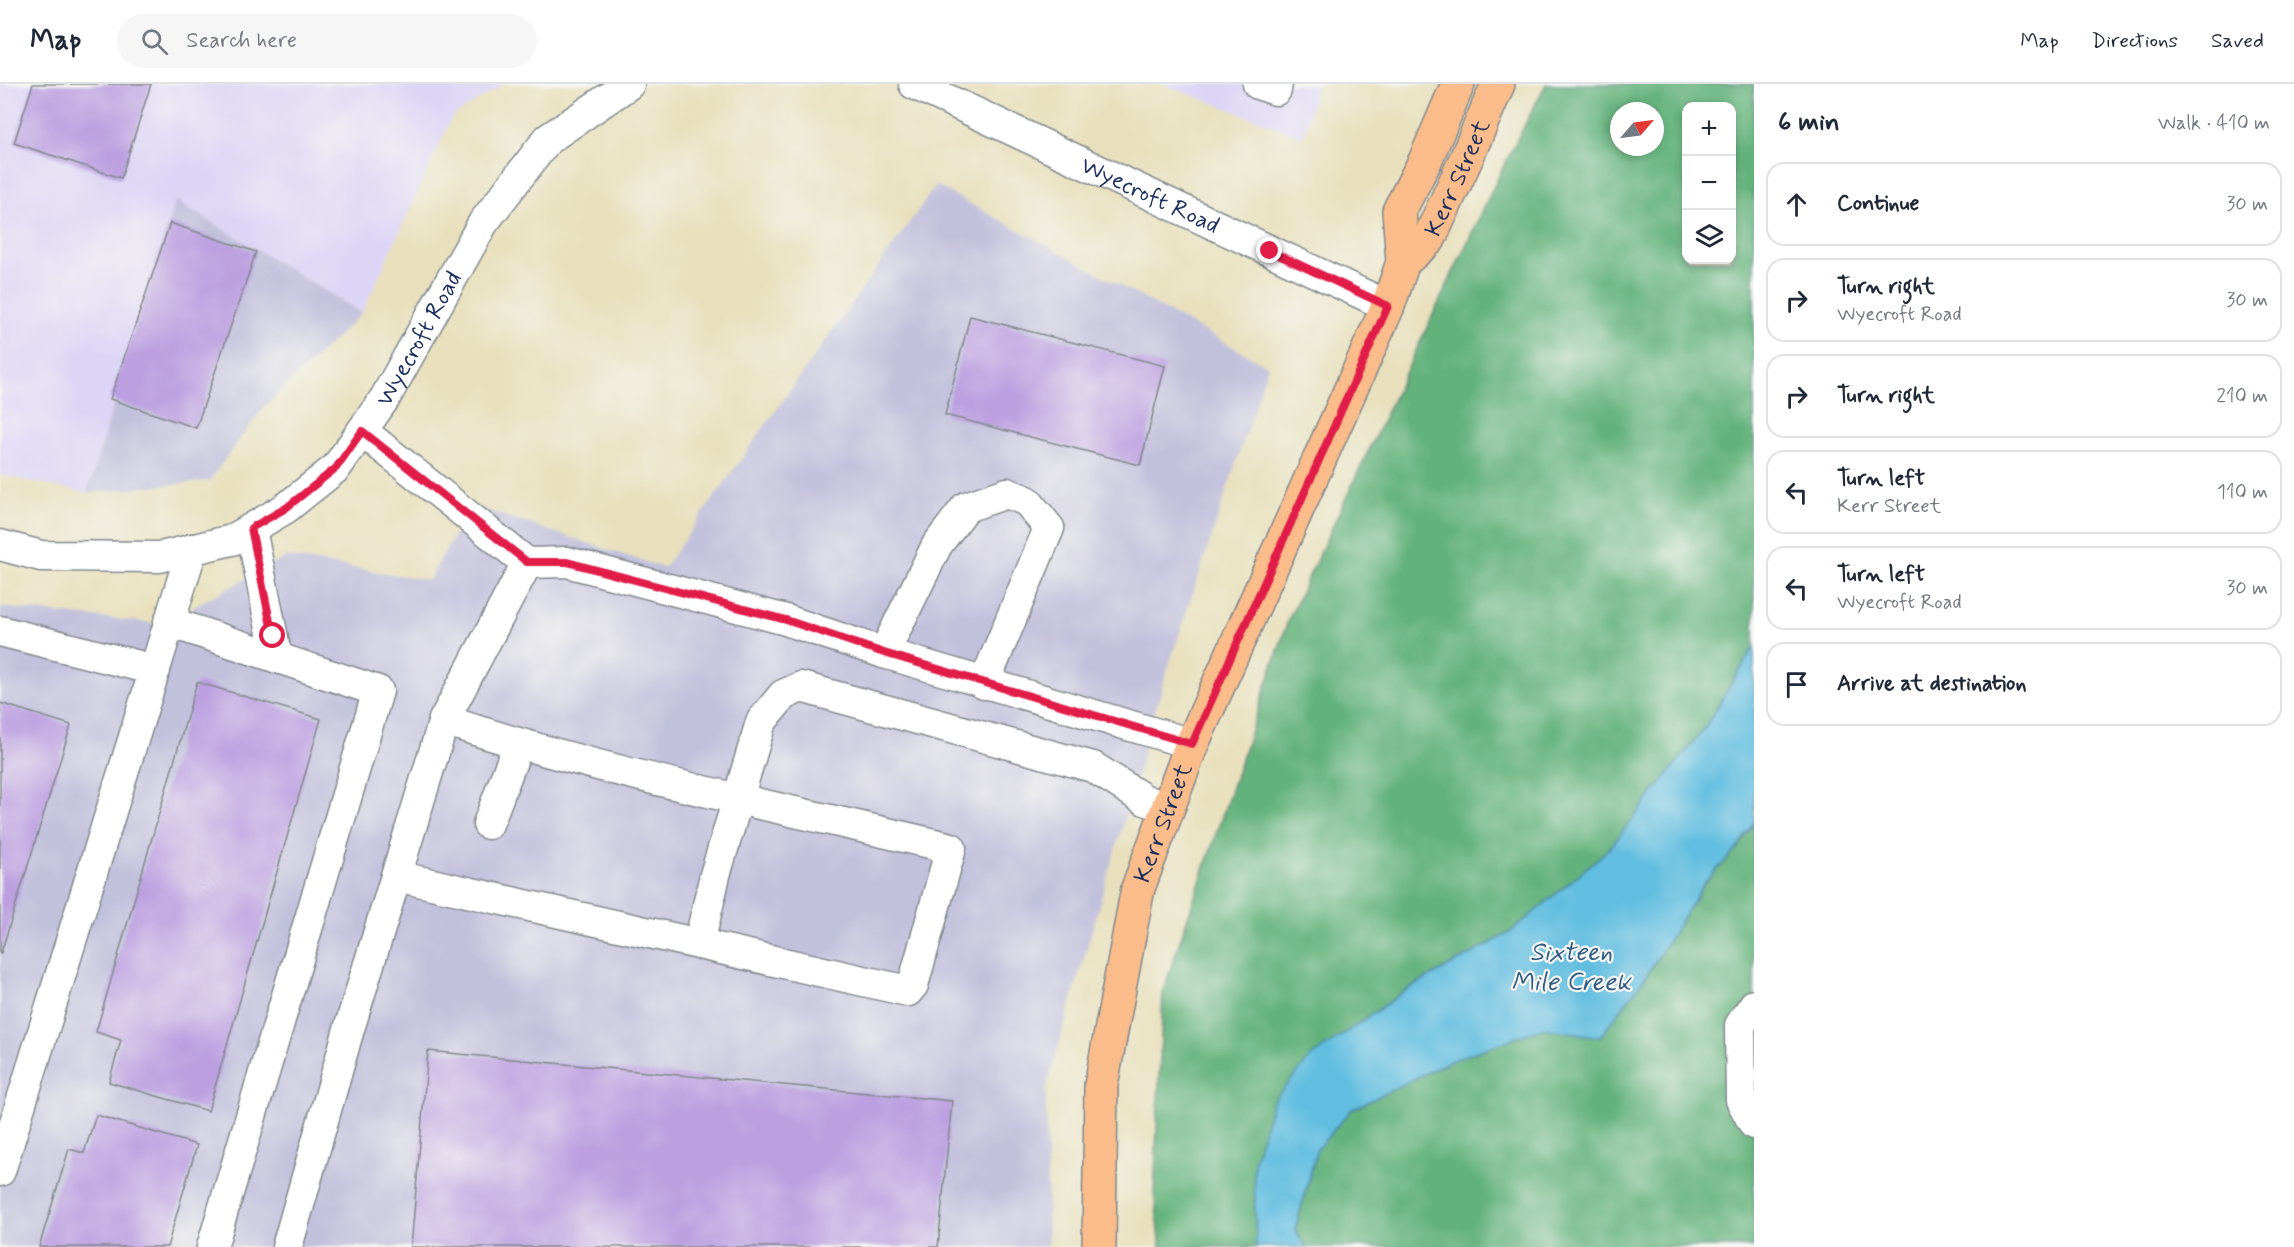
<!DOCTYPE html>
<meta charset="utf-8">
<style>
:root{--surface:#fff;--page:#f6f6f7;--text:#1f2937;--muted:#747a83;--line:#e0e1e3}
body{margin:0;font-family:Mynerve,sans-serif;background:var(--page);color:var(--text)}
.controls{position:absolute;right:18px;top:18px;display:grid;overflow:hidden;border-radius:12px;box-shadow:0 3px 9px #0003}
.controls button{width:54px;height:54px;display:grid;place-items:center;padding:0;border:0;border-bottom:2px solid var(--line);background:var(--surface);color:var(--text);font:30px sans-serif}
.compass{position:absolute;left:1610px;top:18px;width:54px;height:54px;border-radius:50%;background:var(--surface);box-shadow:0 3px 9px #0003;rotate:62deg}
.stop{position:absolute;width:18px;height:18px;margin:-14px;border:4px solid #e11d48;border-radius:50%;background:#fff}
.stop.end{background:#e11d48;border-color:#fff;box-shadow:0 2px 6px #0008}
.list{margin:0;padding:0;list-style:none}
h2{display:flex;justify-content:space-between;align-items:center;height:78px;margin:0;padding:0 24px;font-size:26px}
h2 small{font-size:20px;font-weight:400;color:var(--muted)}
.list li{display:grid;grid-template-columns:39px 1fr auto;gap:18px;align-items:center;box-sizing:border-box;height:84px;margin:0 12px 12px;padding:0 12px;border:2px solid var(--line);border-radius:18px}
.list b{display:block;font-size:22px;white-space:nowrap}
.list p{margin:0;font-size:20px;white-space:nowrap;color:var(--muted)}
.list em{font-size:20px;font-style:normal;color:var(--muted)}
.icon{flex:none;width:33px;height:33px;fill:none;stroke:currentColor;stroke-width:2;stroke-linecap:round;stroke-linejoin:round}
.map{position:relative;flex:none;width:1754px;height:1163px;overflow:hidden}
header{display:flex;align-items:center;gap:36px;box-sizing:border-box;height:84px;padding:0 30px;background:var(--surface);border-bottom:2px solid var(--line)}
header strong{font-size:28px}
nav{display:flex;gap:33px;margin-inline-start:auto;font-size:21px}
.search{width:420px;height:54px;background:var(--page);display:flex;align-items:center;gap:15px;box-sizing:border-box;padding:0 21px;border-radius:33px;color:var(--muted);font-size:22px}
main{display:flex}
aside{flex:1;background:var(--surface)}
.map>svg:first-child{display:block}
.built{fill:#ddd5f6}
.industrial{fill:#c2c1dc}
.forest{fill:#64b27c;stroke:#40706d;stroke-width:1.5;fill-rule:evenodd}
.water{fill:#62bee0;stroke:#3e769f;stroke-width:1.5}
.building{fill:#bb9fe0}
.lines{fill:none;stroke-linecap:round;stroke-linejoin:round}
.minor-casing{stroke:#82888d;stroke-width:33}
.major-casing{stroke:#82888d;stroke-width:36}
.minor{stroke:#fff;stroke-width:30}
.major{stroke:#f9bc8a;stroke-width:33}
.route{stroke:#e11d48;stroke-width:8}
.labels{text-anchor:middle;stroke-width:4.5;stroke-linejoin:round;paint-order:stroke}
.street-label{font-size:24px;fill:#1b2f5e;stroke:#f6f6f2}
.water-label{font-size:26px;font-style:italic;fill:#305a85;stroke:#f6f6f2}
</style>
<header>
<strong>Map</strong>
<div class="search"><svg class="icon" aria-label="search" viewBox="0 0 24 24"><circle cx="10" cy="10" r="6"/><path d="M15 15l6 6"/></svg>Search here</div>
<nav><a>Map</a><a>Directions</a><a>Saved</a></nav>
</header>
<main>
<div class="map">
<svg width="1754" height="1163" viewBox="0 0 1754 1163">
<rect width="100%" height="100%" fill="#f6f6f2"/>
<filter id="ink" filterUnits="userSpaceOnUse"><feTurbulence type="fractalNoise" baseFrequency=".0167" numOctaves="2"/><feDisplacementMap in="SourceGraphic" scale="12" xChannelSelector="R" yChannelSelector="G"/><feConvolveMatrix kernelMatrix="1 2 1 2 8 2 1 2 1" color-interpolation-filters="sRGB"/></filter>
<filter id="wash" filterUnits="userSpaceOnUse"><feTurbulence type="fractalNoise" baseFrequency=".008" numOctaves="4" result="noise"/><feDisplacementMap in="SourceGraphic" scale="24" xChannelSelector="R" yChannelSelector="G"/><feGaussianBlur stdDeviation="1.35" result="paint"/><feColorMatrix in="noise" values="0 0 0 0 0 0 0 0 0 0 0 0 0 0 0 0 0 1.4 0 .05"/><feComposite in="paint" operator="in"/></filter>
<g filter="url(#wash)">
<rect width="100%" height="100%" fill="#e8e0bc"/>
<!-- built -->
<path class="built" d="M0 0H504L452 33 362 229 175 116 87 409 0 391Z
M1162 0H1317L1303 53Z"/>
<!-- industrial -->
<path class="industrial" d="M936 101 1268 282 1167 587 1046 1005 1048 1163H0V523L162 540 286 473 429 496 471 421 664 484Z
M175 116 362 229 263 324 209 397 87 409Z"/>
<!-- forest -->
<path class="forest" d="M1546 0H1754V563L1706 642 1610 764 1511 848 1405 907 1311 973 1254 1078 1256 1163H1161L1154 1109 1163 907 1289 534 1506 77ZM1686 22H1732V176H1686ZM1619 27H1655V63H1619Z
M1754 739V1163H1306L1295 1146 1317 1065 1351 1026 1450 977 1543 944 1600 953 1644 895 1705 798 1737 765Z"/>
<!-- water -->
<path class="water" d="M1754 563V738L1737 765 1705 798 1644 895 1600 953 1543 944 1450 977 1351 1026 1317 1065 1295 1146 1306 1163H1256L1254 1078 1273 1017 1311 973 1405 907 1511 848 1610 764 1706 642Z"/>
<g id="blocks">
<!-- building -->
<path class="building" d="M33 0H151L121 94 14 59Z
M170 139 256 168 196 344 110 315Z
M970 232 1165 282 1140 381 945 331Z
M197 598 321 635 208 1027 109 998 121 956 96 948Z
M0 619 71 641 1 869H0Z
M428 967 952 1017 938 1163H411Z
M96 1031 197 1061 167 1163H39L69 1065 84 1069Z"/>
</g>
</g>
<g filter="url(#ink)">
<use href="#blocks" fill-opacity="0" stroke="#82888d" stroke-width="1.5"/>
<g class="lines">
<defs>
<g id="minor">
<path id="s1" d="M914 0 1388 222"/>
<path d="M1258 0 1276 6 1277 0"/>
<path d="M362 347 527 479 567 478 786 536 884 569 1192 660"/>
<path d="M251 445 277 574"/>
<path id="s2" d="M0 461 41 472 160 473 232 456 286 424 336 384 385 314 483 139 548 55 629 0"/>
<path d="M169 538 378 607 212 1163"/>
<path d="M0 547 155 586"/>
<path d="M884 569 937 461 966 423 1007 409 1027 417 1049 444 984 600"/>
<path d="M488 740 518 661"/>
<path d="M396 792 908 907 913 901 951 764C781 723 610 691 444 636"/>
<path d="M699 860 715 791 761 638 783 611 801 603 1093 683 1145 716 1168 724"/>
<path d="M1754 921 1740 941 1741 1016 1754 1040"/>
<path d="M0 1087 192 465"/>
<path d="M287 1163 349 945 444 636 527 479"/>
</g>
<g id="major">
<path id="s3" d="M1403 178 1429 155 1466 75 1498 0"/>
<path id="s4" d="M1099 1163 1101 1001 1138 804 1192 660 1388 222 1403 178 1399 127 1425 77 1458 0"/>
</g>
</defs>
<!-- minor casing -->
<use href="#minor" class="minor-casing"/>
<!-- major casing -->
<use href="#major" class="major-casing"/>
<!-- minor -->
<use href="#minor" class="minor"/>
<!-- major -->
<use href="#major" class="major"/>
</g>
</g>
<g class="lines" filter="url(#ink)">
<!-- route -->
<path class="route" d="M273 552 251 444 286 424 336 384 362 347 527 478H567L786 536 884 569 1192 660 1388 222 1270 167"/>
</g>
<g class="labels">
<!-- street labels -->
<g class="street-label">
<text dy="8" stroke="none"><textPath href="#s3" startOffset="102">Kerr Street</textPath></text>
<text dy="8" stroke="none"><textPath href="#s1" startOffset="261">Wyecroft Road</textPath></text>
<text dy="8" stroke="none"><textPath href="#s2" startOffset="516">Wyecroft Road</textPath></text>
<text dy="8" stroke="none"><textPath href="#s4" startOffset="432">Kerr Street</textPath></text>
</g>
<!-- water labels -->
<g class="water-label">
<text x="1571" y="876">Sixteen<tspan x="1571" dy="30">Mile Creek</tspan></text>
</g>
</g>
</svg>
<div class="controls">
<button>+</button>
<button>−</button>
<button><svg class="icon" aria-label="layers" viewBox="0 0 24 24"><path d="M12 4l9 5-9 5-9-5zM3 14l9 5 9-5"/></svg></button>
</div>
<svg class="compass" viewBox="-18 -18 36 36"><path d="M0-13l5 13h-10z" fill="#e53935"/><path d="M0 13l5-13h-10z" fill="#747a83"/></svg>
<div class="stop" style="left:273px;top:552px"></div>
<div class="stop end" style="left:1270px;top:167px"></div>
</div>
<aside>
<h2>6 min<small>Walk · 410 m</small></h2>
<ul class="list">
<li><svg class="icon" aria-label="ahead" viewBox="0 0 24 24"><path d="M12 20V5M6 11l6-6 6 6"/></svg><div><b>Continue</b></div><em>30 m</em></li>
<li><svg class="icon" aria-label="right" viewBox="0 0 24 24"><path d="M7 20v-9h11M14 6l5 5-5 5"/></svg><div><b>Turn right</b><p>Wyecroft Road</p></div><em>30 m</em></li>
<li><svg class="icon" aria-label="right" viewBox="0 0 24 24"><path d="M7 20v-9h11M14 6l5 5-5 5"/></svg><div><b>Turn right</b></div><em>210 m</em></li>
<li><svg class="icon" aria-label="left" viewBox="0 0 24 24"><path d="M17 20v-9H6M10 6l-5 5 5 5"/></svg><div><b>Turn left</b><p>Kerr Street</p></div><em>110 m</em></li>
<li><svg class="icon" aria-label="left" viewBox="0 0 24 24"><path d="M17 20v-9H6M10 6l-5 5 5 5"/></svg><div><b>Turn left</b><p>Wyecroft Road</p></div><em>30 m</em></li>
<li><svg class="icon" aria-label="arrive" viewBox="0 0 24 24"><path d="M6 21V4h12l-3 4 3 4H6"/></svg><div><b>Arrive at destination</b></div></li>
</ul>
</aside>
</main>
